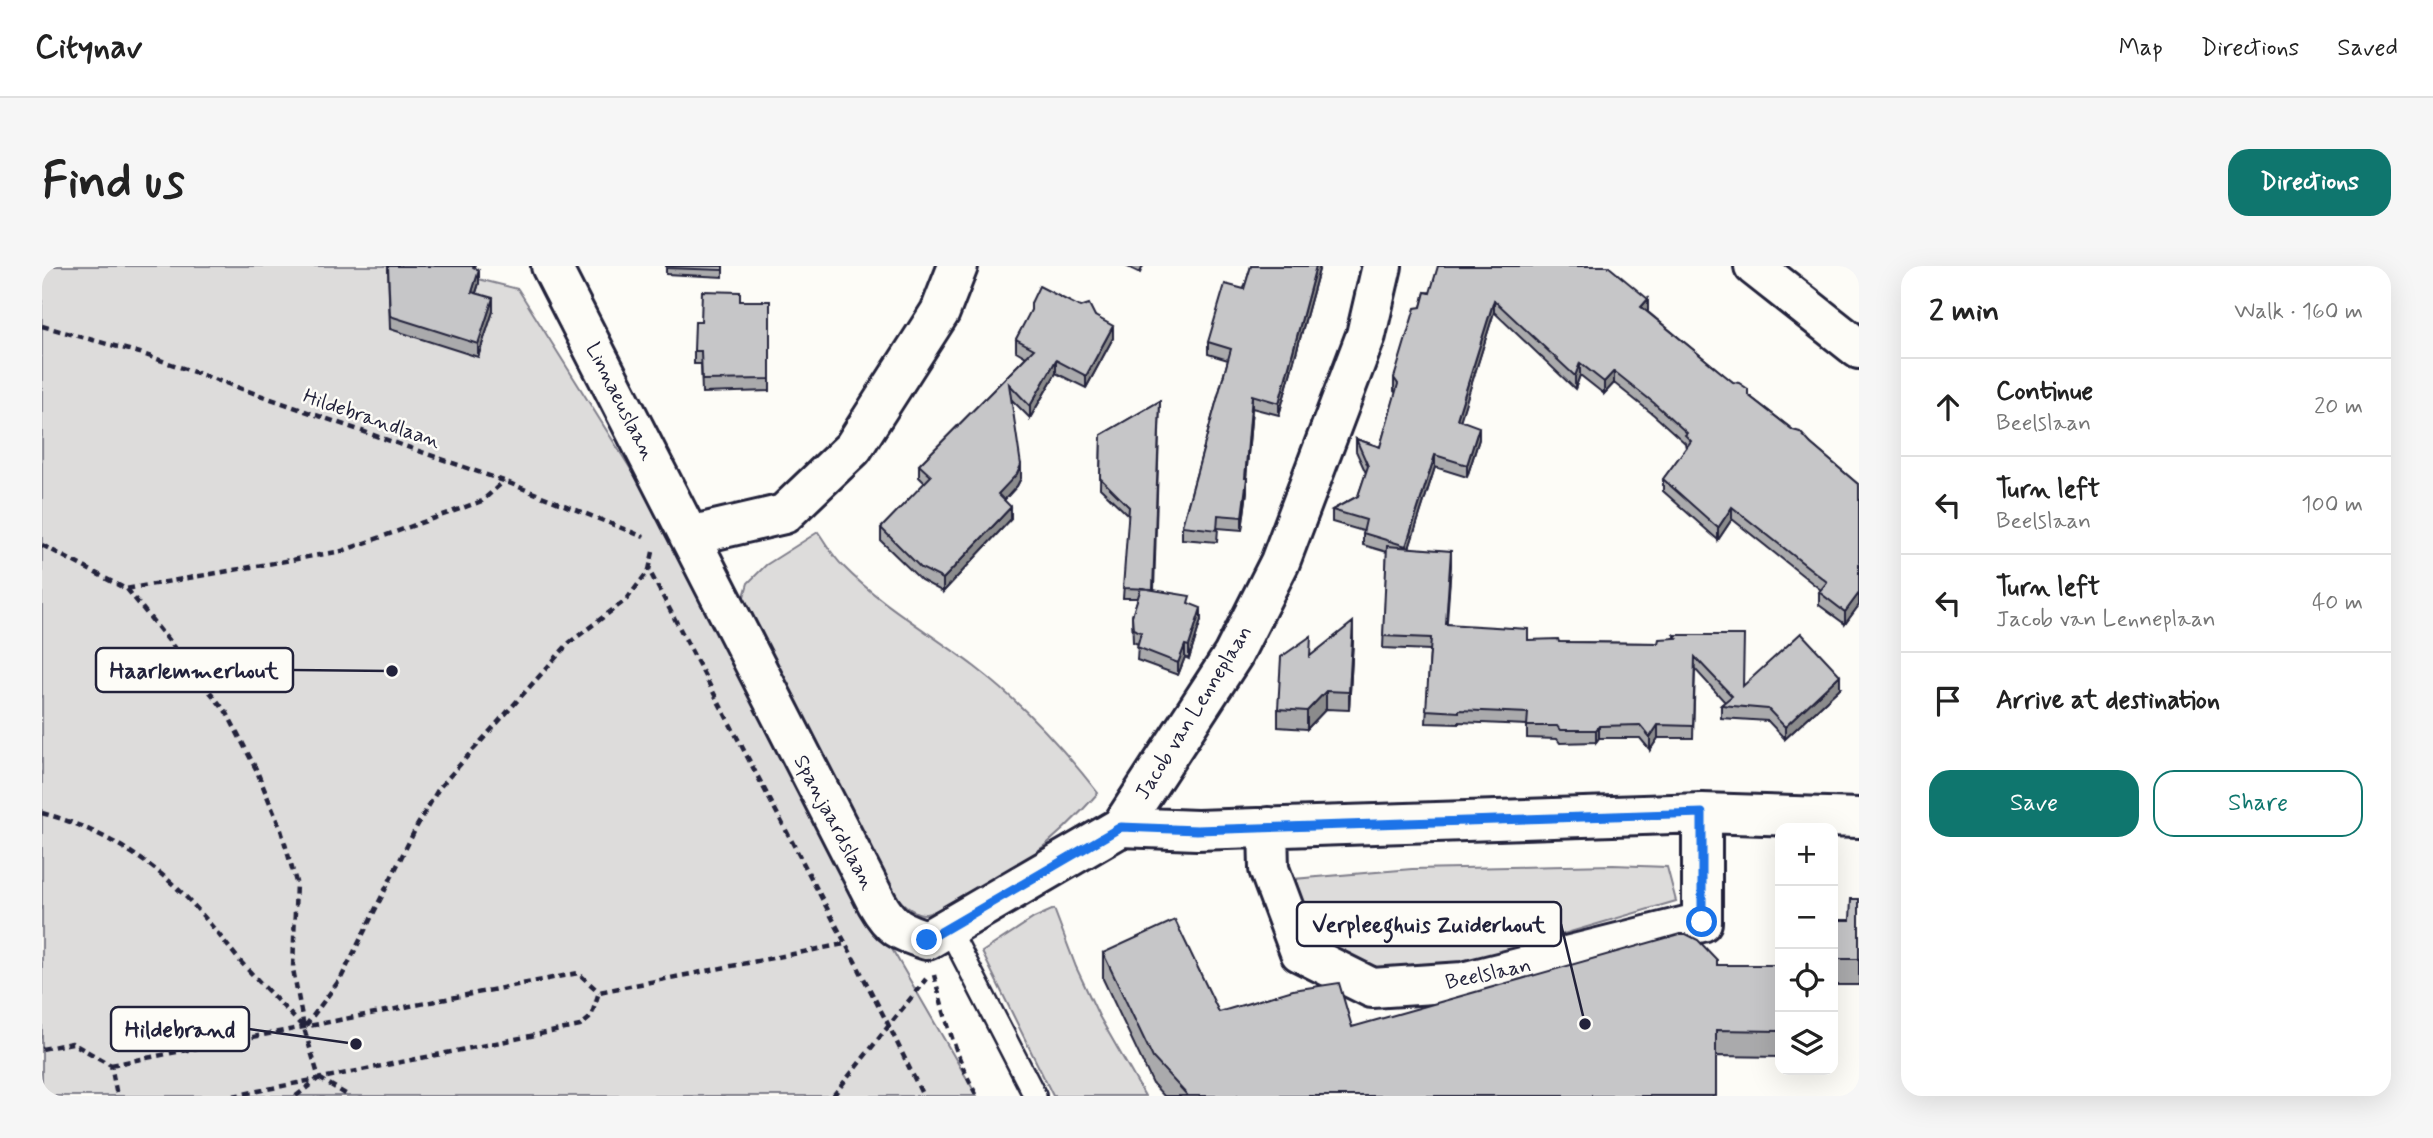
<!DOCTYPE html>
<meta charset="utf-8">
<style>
:root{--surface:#fff;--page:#f6f6f6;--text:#222;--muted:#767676;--line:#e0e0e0;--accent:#0f766e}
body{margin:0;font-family:Mynerve,sans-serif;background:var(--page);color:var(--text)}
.controls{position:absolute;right:21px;bottom:21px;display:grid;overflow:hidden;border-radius:14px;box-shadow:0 7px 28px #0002}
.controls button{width:63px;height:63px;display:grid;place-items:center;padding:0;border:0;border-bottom:2px solid var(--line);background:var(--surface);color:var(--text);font:35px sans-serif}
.stop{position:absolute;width:21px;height:21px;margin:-16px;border:5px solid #1a73e8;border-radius:50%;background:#fff}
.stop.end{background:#1a73e8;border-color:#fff;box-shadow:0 2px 7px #0008}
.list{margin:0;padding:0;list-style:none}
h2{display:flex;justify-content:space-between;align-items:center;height:91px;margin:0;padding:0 28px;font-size:30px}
h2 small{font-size:23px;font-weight:400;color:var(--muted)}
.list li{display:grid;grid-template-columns:46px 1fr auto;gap:21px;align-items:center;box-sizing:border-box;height:98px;padding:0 28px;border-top:2px solid var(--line)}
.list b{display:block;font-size:26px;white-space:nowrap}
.list p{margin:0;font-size:23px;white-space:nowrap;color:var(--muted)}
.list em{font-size:23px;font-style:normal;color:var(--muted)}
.actions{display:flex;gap:14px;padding:21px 28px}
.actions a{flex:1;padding:16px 0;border:2px solid var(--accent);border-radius:21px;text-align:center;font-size:24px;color:var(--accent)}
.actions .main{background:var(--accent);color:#fff}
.icon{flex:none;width:38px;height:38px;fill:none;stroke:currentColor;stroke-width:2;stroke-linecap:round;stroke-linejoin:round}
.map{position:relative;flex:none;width:1817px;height:830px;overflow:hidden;border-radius:21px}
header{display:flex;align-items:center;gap:42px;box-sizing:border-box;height:98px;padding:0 35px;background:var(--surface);border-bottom:2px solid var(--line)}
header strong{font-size:33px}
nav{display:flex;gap:38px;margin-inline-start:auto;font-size:24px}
.intro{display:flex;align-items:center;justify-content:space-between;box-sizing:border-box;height:168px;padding:0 42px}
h1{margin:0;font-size:49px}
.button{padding:18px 32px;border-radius:21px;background:var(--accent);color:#fff;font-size:24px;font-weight:700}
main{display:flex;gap:42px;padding:0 42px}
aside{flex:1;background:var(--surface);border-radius:21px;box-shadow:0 7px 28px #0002}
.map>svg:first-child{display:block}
.green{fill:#dddcdb;stroke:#807f8b;stroke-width:2}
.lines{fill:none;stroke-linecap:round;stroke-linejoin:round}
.service-casing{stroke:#22223b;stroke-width:26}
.minor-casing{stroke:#22223b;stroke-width:44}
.path{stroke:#22223b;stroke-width:4.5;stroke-dasharray:7 5;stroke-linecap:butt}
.service{stroke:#fdfcf7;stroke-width:21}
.minor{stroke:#fdfcf7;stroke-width:38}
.wall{fill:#aaaaac;stroke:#22223b;stroke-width:2}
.shaded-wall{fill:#8b8b8c;stroke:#22223b;stroke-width:2}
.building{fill:#c6c6c8;stroke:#22223b;stroke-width:2}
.route{stroke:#1a73e8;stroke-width:9}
.labels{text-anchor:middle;stroke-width:5;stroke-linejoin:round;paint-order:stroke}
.street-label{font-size:21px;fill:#22223b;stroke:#fdfcf7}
.leader{fill:none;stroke:#22223b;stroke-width:2.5}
.callout-dot{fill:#22223b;stroke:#fdfcf7;stroke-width:2.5}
.callout{fill:#fdfcf7;stroke:#22223b;stroke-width:2.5}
.callout-label{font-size:23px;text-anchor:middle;font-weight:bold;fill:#22223b}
</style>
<header>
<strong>Citynav</strong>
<nav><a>Map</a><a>Directions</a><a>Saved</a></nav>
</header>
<div class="intro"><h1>Find us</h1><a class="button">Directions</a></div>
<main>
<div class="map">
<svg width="1817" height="830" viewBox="0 0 1817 830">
<rect width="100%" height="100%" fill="#fdfcf7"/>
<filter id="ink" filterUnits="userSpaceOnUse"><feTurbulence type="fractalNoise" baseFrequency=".0143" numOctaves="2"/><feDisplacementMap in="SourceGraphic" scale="14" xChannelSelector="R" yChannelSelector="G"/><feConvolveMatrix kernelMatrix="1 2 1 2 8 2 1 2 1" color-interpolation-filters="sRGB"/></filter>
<g filter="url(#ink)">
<!-- green -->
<path class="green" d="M0 0H385L476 23 632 272 766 538 935 830H0Z
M776 266C784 277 791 291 801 300 840 340 889 367 933 401 980 437 1020 481 1056 527 1014 575 968 612 909 637 902 640 892 647 884 648 871 649 861 637 852 629L701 334 706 317 724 299Z
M1571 599 1625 601 1634 635 1405 702 1323 704 1295 685 1279 666 1262 642 1252 613 1370 603Z
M1012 643 1034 701 1057 750 1103 830H1011L940 686 992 652Z"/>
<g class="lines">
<defs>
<path id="service" d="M907 663 993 830"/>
<path id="minor" d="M509 0 835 637C849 662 859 666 885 674L1079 561 1191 389 1238 296 1324 69 1340 0
M1712 0 1817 83
M647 270 742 248 811 182 898 46 916 0
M1079 561 1155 564 1660 547 1817 552
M1226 561 1227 603 1258 686 1330 722 1421 716 1660 656V547"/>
</defs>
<!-- service casing -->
<use href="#service" class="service-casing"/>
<!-- minor casing -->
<use href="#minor" class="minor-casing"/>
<!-- path -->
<path class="path" d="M0 60 98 87 462 215 602 271
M0 279 84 323 300 285 440 235 462 215
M611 286 607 304 846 758 881 830
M85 323 185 447 214 503 239 564 254 616 251 703 262 761
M0 547C54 561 108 593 146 633 165 653 181 674 198 695 218 717 240 739 261 761
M892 709C903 751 914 792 935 830
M0 783 30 777 69 799 75 830
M69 799 536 707 557 726
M277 812 307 830
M191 830 538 760 549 751 557 726 802 678
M254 830 277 812 262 762 299 712 375 560 397 522 527 377 585 333 607 304
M791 830 884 713"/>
<!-- service -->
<use href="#service" class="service"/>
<!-- minor -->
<use href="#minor" class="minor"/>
</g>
<!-- wall -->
<path class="wall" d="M346 0H433L437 17 434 27 451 45 436 91 348 63Z
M624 0H681V11L624 8Z
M1084 0H1101L1098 7Z
M1209 0H1278L1237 149 1210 142 1204 212 1205 225 1200 264 1176 262 1175 276 1140 273V260L1186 94 1166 88V76L1202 23Z
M1383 26 1606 45V46L1706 129 1769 178 1817 219V339L1803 358 1777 339V326L1779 324 1690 253 1676 274 1621 225V213L1644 182 1643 177 1612 149 1572 117 1562 128 1538 109 1533 123 1452 46 1418 154 1437 173 1425 211 1393 201 1367 282 1409 298 1404 358 1486 374 1517 376 1616 377 1632 372V369L1701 420 1798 422 1743 473 1726 455 1679 452V439L1683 436 1653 403 1651 472H1616L1608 484 1598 472H1557L1554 476 1518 477 1515 473 1485 472V459L1417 456V458L1384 457 1388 384 1341 382 1345 286 1321 279V265L1290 256V244L1316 230 1324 207 1314 185V173L1338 181 1354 127 1352 125V112L1379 41Z
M698 35H728V125L660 127 659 98H652V85L659 56Z
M989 37 1053 50 1071 72 1044 122 1014 107 988 152 969 133 979 212 975 220 962 234 969 253 901 326 879 314 839 275V262L883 217 877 211V199L984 91 974 85V73L989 46Z
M1118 135 1112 324 1148 338 1159 354 1147 393 1143 391 1136 409 1095 394 1096 378 1091 376 1090 350 1096 332H1081L1087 250 1058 222 1059 169Z
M1311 374 1307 444 1284 443 1265 463 1236 461V443L1269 390Z
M1817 633V719H1791V654H1808Z
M1061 687 1177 746 1310 761 1675 699H1738V791L1674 790V830H1122L1111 818 1061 713Z"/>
<!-- shaded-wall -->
<path class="shaded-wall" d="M1274 0H1278L1237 149V137Z
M437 4V17L430 39V26Z
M451 32V45L436 91V78Z
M1606 33V45L1599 53V41Z
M1452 34V46L1415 165V153Z
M1071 60V72L1044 122V110Z
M1014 94V107L988 152V140Z
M1538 97V109L1533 123V110Z
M1572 105V117L1562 128V116Z
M1210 129V142L1203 225V212Z
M1437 161V173L1425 211V199Z
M1393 189V201L1364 292V280Z
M979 199V212L975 220 956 241V228Z
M1205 212V225L1200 264V251Z
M969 241V253L901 326V313Z
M1690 241V253L1676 274V262Z
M1409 285V298L1404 370V358Z
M1817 327V339L1803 358V346Z
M1159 342V354L1147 393V380Z
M1311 356V374L1307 444V426Z
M1143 379V391L1136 409V397Z
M1798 409V422L1743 473V461Z
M1284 425V443L1265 463V445Z
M1616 459V472L1608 484V471Z
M1557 460V472L1554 476V464Z"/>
<!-- building -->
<path class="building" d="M346 0H431V1L437 4 430 26 451 32 436 78 348 50Z
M624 0H681V4L624 2Z
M1209 0H1274L1237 137 1210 129 1203 212H1205L1200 251 1176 249 1175 264 1140 260 1189 83 1166 76 1183 18 1202 23Z
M1396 0H1566L1606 33 1599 41 1691 116 1697 117 1706 123V129L1751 164 1758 166 1769 178 1817 219V327L1803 346 1777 326 1785 316 1690 241 1676 262 1621 213 1649 175 1643 169 1645 167 1612 137 1572 105 1562 116 1538 97 1533 110 1452 34 1415 153 1437 161 1425 199 1393 189 1364 280 1321 267 1324 254 1290 244 1316 230 1326 200 1314 173 1338 181 1356 118 1352 112 1373 42 1379 41 1383 26 1388 27Z
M997 20 1038 41 1047 38 1053 50 1071 60 1044 110 1014 94 988 140 967 118 979 199 975 208 956 228 969 241 901 313 879 302 839 262 889 210 877 199 992 83 974 73 989 44V37Z
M660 25 698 26V35H728V113L660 114 659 85H652L653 56H659Z
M1118 135 1111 323 1081 322 1087 241 1058 212 1059 169Z
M1345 280 1409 285 1404 358 1486 363V374L1516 373 1517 376 1616 377 1617 373 1635 372 1632 369H1702L1701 420 1759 367 1798 409 1743 461 1726 443 1679 439 1690 430 1653 391 1651 460 1616 459 1608 471 1598 459 1557 460 1554 464H1518L1515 460H1485L1486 447 1417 444V446L1384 444 1389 372 1341 370Z
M1099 322 1148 330 1146 337 1159 342 1147 380 1143 379 1136 397 1095 381 1099 366 1091 363 1090 350Z
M1311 356 1307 426 1284 425 1265 445 1236 443 1239 391 1269 370 1268 390Z
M1809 633H1817V693H1791V654H1808Z
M1133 654 1177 746 1251 724 1297 717 1310 761 1638 668H1644L1656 674 1675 694V699H1738V765L1674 764V830H1146L1111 792 1061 687Z"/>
</g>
<g class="lines" filter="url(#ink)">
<!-- route -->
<path class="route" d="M885 674 1079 561 1155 564 1660 547V656"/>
</g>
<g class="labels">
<!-- street labels -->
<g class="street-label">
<text transform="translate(579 135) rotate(63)" y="7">Linnaeuslaan</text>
<text transform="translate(330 152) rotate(19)" y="7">Hildebrandlaan</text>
<text transform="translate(1151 446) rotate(-58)" y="7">Jacob van Lenneplaan</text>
<text transform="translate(793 556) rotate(62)" y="7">Spanjaardslaan</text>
<text transform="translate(1446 707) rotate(-12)" y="7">Beelslaan</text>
</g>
</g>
<!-- callouts -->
<path class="leader" d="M350 405L251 404M1543 758L1519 658M314 778L207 763"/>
<g class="callout-dot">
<circle cx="350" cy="405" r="7"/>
<circle cx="1543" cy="758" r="7"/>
<circle cx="314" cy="778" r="7"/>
</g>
<g class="callout">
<rect x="54" y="382" width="197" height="44" rx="7"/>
<rect x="1255" y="636" width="264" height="44" rx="7"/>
<rect x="69" y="741" width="138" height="44" rx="7"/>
</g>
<g class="callout-label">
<text x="152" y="412">Haarlemmerhout</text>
<text x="1387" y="666">Verpleeghuis Zuiderhout</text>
<text x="138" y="771">Hildebrand</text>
</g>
</svg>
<div class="controls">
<button>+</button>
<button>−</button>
<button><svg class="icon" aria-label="locate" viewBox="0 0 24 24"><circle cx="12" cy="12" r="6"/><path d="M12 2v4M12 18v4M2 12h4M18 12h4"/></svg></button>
<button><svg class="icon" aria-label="layers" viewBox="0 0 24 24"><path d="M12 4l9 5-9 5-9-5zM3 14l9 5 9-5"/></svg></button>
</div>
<div class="stop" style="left:1660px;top:656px"></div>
<div class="stop end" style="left:885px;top:674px"></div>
</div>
<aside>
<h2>2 min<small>Walk · 160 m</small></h2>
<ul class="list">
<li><svg class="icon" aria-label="ahead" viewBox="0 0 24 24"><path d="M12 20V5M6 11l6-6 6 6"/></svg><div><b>Continue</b><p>Beelslaan</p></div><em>20 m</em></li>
<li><svg class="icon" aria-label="left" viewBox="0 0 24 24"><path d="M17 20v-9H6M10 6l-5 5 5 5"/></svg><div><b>Turn left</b><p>Beelslaan</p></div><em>100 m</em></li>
<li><svg class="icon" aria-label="left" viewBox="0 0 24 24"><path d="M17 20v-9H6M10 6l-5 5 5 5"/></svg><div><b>Turn left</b><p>Jacob van Lenneplaan</p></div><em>40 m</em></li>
<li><svg class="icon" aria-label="arrive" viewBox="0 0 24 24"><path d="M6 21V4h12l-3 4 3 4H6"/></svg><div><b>Arrive at destination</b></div></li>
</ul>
<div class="actions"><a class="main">Save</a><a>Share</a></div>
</aside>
</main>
